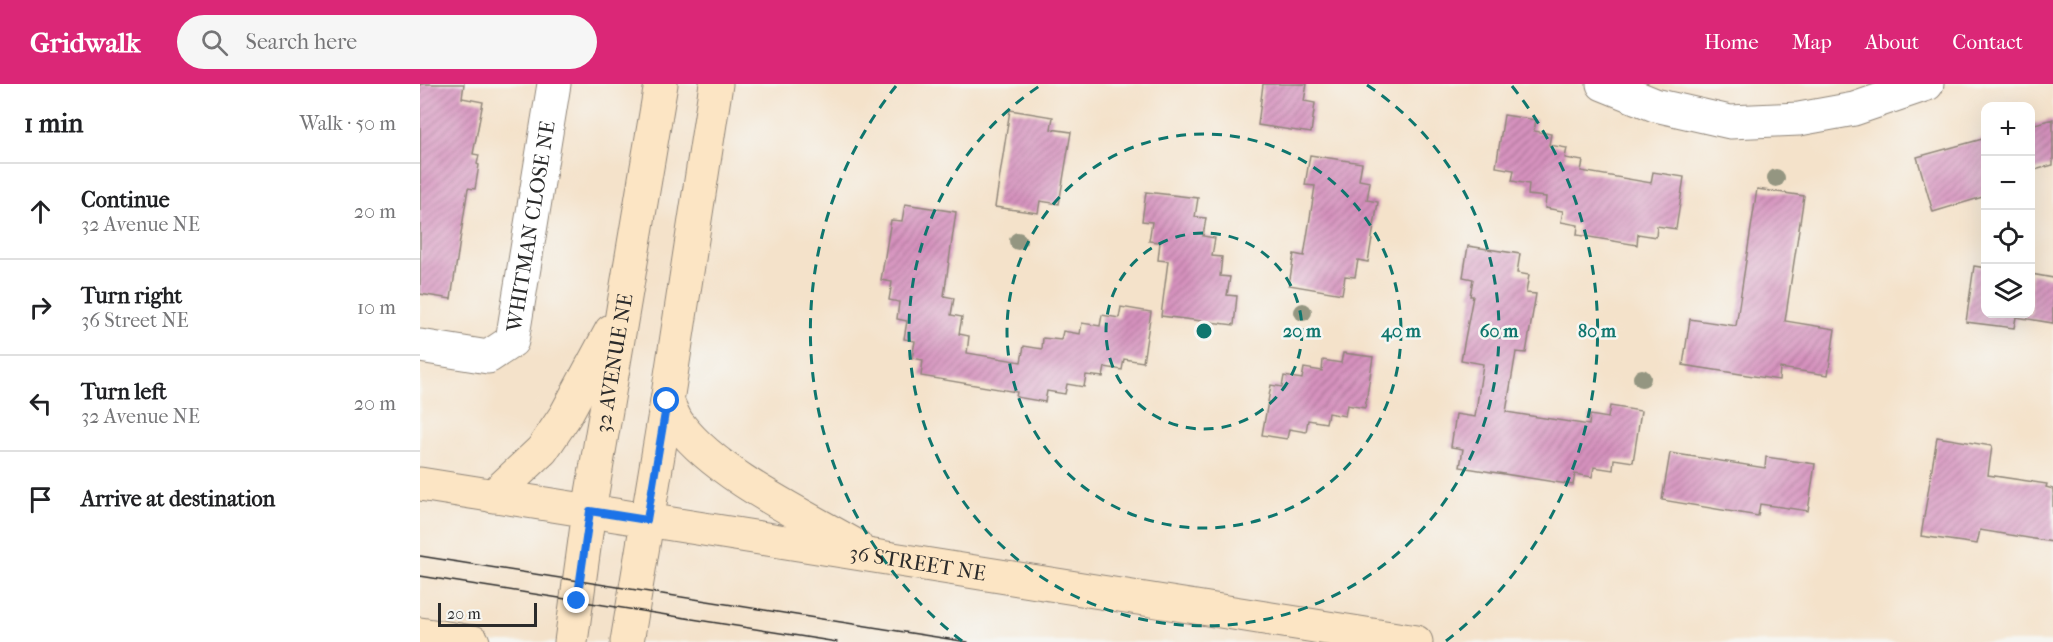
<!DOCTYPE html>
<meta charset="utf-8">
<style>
:root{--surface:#fff;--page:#f6f6f6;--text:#202124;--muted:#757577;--line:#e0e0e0;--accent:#db2777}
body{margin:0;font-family:"IM FELL French Canon",serif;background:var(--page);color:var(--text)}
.controls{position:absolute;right:18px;top:18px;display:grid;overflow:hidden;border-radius:12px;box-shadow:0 6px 24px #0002}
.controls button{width:54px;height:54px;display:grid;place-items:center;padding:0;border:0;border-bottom:2px solid var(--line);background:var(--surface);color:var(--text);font:30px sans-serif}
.scale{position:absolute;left:18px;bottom:15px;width:99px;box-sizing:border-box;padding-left:6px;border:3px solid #2b2b2b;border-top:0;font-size:16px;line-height:21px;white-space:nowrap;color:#2b2b2b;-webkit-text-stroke:4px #f6f6f2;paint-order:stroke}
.stop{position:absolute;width:18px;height:18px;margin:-14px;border:4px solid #1a73e8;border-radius:50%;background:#fff}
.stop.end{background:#1a73e8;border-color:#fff;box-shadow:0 2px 6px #0008}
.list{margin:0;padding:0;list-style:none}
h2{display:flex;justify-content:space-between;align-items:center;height:78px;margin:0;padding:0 24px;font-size:26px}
h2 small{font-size:20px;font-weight:400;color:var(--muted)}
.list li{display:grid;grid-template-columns:39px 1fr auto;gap:18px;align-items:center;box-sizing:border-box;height:96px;padding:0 24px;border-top:2px solid var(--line)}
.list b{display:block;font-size:22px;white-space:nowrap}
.list p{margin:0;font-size:20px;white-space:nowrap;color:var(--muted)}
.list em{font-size:20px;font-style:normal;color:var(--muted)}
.icon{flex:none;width:33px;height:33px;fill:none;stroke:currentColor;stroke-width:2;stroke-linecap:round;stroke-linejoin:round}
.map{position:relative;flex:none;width:1633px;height:558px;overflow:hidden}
header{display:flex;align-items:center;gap:36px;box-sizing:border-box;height:84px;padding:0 30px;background:var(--accent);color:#fff}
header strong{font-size:28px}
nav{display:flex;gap:33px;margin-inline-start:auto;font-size:21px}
.search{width:420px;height:54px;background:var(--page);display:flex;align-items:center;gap:15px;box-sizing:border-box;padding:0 21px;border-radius:33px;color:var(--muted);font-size:22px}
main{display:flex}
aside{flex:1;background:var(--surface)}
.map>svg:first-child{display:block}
.building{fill:url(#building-hatch)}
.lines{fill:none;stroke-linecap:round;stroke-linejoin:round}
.minor-casing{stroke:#90867a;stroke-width:35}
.secondary-casing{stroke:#90867a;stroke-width:35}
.minor{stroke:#fff;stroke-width:33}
.secondary{stroke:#fce5c4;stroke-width:33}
.tram{stroke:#2b2b2b;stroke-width:1.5}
.tree{fill:#949681}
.route{stroke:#1a73e8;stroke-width:8}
.ring{fill:none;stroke:#0f766e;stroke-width:3;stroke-dasharray:10 8}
.labels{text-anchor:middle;stroke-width:5;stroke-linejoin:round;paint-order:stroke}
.street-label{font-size:21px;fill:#2b2b2b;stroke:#f6f6f2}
.centre{fill:#0f766e;stroke:#f6f6f2;stroke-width:3}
.ring-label{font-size:18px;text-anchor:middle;font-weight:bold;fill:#0f766e;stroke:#f6f6f2;stroke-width:5;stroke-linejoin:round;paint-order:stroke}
</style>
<header>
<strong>Gridwalk</strong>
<div class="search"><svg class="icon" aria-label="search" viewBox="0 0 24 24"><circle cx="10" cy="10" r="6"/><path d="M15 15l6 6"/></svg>Search here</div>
<nav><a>Home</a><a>Map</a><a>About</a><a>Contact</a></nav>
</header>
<main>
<aside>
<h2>1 min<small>Walk · 50 m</small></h2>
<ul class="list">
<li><svg class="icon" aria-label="ahead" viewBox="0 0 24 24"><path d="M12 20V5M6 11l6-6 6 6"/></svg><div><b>Continue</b><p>32 Avenue NE</p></div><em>20 m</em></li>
<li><svg class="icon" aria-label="right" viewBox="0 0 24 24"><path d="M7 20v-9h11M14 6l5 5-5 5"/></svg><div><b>Turn right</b><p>36 Street NE</p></div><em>10 m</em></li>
<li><svg class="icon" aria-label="left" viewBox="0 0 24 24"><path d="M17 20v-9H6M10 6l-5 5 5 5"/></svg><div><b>Turn left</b><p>32 Avenue NE</p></div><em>20 m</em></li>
<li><svg class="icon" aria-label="arrive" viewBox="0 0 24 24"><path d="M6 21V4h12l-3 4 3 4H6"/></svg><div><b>Arrive at destination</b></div></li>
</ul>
</aside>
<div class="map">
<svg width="1633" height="558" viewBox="0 0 1633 558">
<defs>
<pattern id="building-hatch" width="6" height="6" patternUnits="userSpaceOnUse" patternTransform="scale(1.5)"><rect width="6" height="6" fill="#d692be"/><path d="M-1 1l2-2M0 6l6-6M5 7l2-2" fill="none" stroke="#ae779b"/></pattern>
</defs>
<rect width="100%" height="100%" fill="#f6f6f2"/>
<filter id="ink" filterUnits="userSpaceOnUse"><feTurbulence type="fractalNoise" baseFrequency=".0167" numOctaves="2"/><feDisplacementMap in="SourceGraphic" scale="12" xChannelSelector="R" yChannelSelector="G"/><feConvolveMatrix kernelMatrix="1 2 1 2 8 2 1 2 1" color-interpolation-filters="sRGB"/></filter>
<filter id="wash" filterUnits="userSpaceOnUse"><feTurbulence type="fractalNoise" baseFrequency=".008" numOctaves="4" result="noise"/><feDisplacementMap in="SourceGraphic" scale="24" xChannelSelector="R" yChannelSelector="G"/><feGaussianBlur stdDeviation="1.35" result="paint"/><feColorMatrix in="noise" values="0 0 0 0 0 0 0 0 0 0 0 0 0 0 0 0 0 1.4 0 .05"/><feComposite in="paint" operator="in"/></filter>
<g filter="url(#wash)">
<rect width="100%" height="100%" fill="#f4e2ca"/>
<g id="blocks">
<!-- building -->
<path class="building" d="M0 0H44L42 14 63 18 53 70 59 71 57 80 59 81 55 105 48 104 31 215 0 210Z
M843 0H887L884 17 895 19 891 49 838 41Z
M590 26 633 33 631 45 651 48 639 120 620 117 618 129 575 123Z
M1084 31 1116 36 1114 47 1131 50 1129 61 1147 64 1145 74 1163 77 1161 87 1231 99 1233 88 1264 93 1256 145 1237 142 1236 153 1218 150 1217 161 1157 151 1158 141 1141 138 1143 127 1125 124 1126 113 1108 111 1109 100 1092 97 1094 86 1076 83Z
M1633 35V81L1611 87V41Z
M1566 54V112L1513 128 1497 73Z
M890 71 942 79 939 96 950 98 947 116 958 118 948 178 938 176 935 193 925 192 922 210 869 201 874 170 884 172 895 102 885 101Z
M1337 105 1384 112 1365 237 1415 245 1408 291 1360 284 1359 296 1263 281 1270 235 1316 242Z
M726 108 778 114 775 133 786 134 783 152 795 154 792 172 802 173 800 192 810 193 807 211 817 212 814 241 741 232 748 177 738 176 740 158 729 157 732 138 722 137Z
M485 120 536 128 524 212 534 214 531 231 542 233 539 250 549 252 547 269 601 278 604 262 622 265 623 254 641 256 643 247 660 250 662 239 680 242 682 231 699 234 701 223 731 228 723 278 704 275 702 286 685 283 683 293 666 291 664 303 647 300 645 310 627 307 625 318 596 313 597 308 501 292 503 276 492 274 495 257 484 255 487 237 477 235 479 218 469 216 472 198 461 196 471 136 482 137Z
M1048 162 1100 170 1097 189 1109 191 1106 209 1116 210 1106 269 1096 268 1086 328 1169 341 1170 331 1188 334 1190 322 1221 327 1213 378 1194 375 1193 386 1174 383 1172 393 1155 390 1153 401 1040 383 1043 365 1031 363 1036 330 1055 333 1063 280 1041 276 1053 212H1050L1053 195 1043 193Z
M1554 182 1566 184V230H1611V190L1633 194V239L1596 233 1594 244 1546 238Z
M923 269 953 273 945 324 927 321 925 332 908 329 906 339 888 336 886 348 869 345 867 355 842 351 851 301 862 303 864 292 882 295 884 284 902 287 903 276 921 279Z
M1517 353 1572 362 1568 391 1627 400 1626 403 1633 405V458L1560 446 1557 460 1501 452Z
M1250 369 1345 384 1346 373 1395 380 1388 427 1340 420 1338 432 1242 416Z"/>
</g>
</g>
<g filter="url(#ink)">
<use href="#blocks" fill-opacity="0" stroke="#90867a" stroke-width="1.5"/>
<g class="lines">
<defs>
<g id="minor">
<path d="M1183 0 1235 21 1310 38 1379 35 1434 25 1507 0"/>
<path id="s1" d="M0 262 68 273 92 257 134 0"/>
</g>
<g id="secondary">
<path d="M247 317C251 325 254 335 260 342 299 392 381 430 436 462"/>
<path id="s2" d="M0 400 996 558"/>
<path d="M73 412 122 366 145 332 191 247"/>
<path d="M0 550 53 558"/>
<path id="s3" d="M151 558 169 427 241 0"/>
<path d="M207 558 247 317 296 0"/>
</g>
</defs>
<!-- minor casing -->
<use href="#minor" class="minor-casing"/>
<!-- secondary casing -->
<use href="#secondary" class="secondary-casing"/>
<!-- minor -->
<use href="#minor" class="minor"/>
<!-- secondary -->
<use href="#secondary" class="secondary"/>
<!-- tram -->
<path class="tram" d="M0 472 548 558
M0 492 417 558"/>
</g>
<!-- trees -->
<g class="tree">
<circle cx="1356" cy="94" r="9"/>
<circle cx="598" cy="157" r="9"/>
<circle cx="883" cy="228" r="9"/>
<circle cx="1222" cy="294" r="9"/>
</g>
</g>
<g class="lines" filter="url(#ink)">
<!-- route -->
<path class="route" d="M157 517 170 427 227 436 247 317"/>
</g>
<!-- distance rings -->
<g class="ring">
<circle cx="784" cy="247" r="98"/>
<circle cx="784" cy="247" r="197"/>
<path d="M947 1A295 295 0 1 1 621 1"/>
<path d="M542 557A393 393 0 0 1 476 2M1092 2A393 393 0 0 1 1026 557"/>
</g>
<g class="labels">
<!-- street labels -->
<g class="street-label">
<text dy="7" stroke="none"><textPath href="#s1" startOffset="214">WHITMAN CLOSE NE</textPath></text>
<text dy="7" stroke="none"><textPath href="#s3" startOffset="282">32 AVENUE NE</textPath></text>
<text dy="7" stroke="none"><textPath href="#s2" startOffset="504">36 STREET NE</textPath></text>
</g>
</g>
<circle cx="784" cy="247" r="9" class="centre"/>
<g class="ring-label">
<text x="882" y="253">20 m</text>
<text x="981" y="253">40 m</text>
<text x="1079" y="253">60 m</text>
<text x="1177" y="253">80 m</text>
</g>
</svg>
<div class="controls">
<button>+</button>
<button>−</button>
<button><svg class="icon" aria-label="locate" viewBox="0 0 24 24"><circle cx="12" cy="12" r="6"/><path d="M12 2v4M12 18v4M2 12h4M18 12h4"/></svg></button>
<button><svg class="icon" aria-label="layers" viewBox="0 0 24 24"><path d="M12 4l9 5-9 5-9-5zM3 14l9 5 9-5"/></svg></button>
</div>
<div class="scale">20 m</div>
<div class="stop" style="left:247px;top:317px"></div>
<div class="stop end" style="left:157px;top:517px"></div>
</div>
</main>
